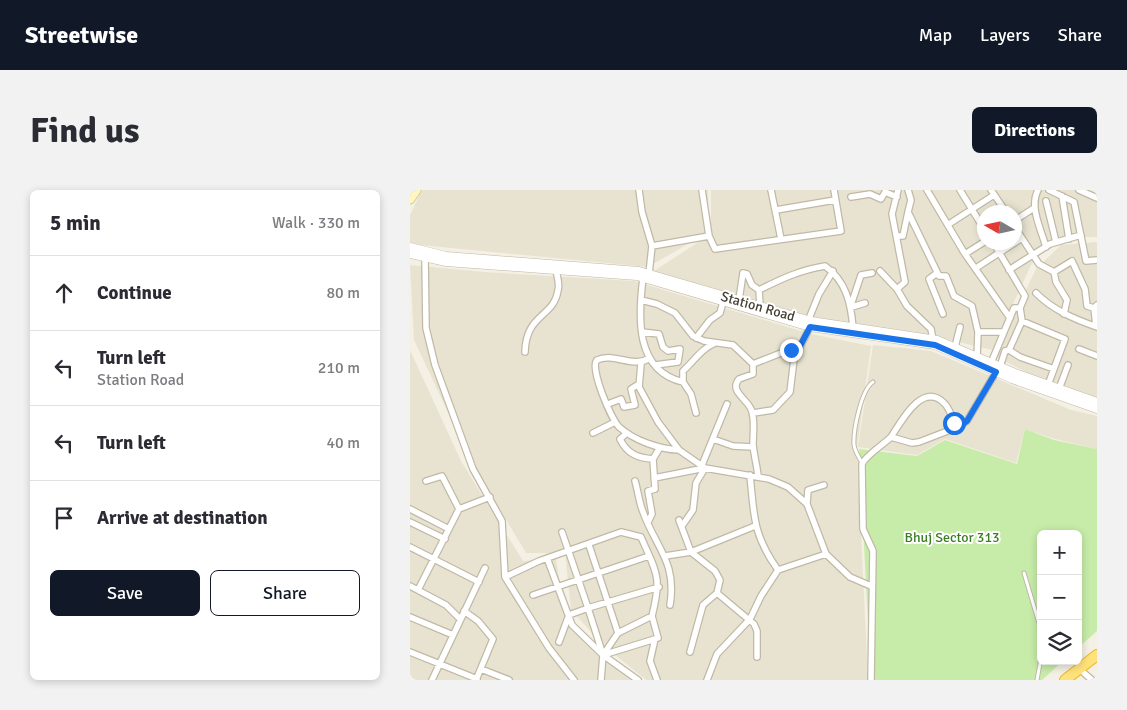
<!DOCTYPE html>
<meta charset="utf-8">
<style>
:root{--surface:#fff;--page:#f2f2f3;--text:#2b2b33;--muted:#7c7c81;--line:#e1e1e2;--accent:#111827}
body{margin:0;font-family:Signika,sans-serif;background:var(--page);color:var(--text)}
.controls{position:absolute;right:15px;bottom:15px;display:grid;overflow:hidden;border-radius:8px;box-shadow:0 2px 8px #0003}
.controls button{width:45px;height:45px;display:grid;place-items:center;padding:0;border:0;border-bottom:1px solid var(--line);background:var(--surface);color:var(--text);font:25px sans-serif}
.compass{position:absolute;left:567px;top:15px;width:45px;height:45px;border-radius:50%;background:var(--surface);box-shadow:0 2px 8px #0003;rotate:279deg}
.stop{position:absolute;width:15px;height:15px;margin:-11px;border:4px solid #1a73e8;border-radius:50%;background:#fff}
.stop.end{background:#1a73e8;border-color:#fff;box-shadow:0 1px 5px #0008}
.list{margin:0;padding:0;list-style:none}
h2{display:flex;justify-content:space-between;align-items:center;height:65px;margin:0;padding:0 20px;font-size:21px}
h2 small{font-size:16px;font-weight:400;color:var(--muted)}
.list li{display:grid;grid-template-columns:32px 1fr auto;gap:15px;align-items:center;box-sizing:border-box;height:75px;padding:0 20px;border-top:1px solid var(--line)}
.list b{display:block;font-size:19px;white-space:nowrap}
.list p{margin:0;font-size:16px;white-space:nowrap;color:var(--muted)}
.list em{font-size:16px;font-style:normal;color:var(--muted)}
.actions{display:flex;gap:10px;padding:15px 20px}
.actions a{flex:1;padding:11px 0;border:1px solid var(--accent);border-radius:8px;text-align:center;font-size:18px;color:var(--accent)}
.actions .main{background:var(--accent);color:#fff}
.icon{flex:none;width:28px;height:28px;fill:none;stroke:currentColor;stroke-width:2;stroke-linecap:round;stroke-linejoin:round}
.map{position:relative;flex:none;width:687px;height:490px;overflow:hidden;border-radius:8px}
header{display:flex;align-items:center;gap:30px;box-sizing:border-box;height:70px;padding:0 25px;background:var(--accent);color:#fff}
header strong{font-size:24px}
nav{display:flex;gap:28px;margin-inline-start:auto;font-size:18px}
.intro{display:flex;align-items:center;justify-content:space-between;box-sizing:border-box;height:120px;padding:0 30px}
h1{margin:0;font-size:35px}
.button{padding:12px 22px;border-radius:8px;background:var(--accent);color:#fff;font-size:18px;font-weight:700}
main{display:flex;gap:30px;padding:0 30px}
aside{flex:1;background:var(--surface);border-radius:8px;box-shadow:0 2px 8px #0003}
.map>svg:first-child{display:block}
.residential{fill:#e8e3d1;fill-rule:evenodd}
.green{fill:#c7eca9}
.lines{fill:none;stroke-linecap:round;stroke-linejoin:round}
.service-casing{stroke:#c0b9a6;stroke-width:5}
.minor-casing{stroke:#c0b9a6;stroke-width:8}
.tertiary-casing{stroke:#c0b9a6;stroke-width:9}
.secondary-casing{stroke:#d7cc8f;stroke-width:11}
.trunk-casing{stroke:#ebb627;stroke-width:12}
.service{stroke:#fff;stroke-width:3}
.minor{stroke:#fff;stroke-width:5.5}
.tertiary{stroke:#fff;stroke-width:8}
.secondary{stroke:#fff6c2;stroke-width:9}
.trunk{stroke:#ffe27a;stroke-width:10}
.route{stroke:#1a73e8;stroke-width:6}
.labels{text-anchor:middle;stroke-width:4;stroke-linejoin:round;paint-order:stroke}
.street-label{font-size:14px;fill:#464133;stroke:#fff}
.park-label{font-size:14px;fill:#3b7d22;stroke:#fff}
</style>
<header>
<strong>Streetwise</strong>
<nav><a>Map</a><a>Layers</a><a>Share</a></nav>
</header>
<div class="intro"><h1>Find us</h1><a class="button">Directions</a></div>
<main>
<aside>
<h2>5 min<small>Walk · 330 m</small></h2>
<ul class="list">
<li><svg class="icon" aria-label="ahead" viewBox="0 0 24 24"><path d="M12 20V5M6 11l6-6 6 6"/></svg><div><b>Continue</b></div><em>80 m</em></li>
<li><svg class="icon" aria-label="left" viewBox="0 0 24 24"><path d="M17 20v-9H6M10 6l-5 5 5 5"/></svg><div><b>Turn left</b><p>Station Road</p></div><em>210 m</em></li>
<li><svg class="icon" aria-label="left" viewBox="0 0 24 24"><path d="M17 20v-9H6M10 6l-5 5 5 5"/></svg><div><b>Turn left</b></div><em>40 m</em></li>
<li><svg class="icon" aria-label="arrive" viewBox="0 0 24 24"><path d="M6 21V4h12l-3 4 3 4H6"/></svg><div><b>Arrive at destination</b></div></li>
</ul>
<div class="actions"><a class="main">Save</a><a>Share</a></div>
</aside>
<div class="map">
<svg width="687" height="490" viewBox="0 0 687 490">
<rect width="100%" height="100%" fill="#f4f0e4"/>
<!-- residential -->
<path class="residential" d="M12 0H298L299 42 238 77 0 54V25Z
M301 0H687V47H648L621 75 582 160 506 142 401 129 244 81 301 44ZM574 22H604V52H574Z
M687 52V210L630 189 584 166 626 79 651 55Z
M0 75 74 82 224 91 401 144 461 156 447 258 458 490H236L193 455 161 420 155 363H116L60 269 4 150Z
M463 155 521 161 661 220 687 226V259L645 249 615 239 606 273 535 249 507 265 448 257Z
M0 160 51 271 113 371 146 368 154 422 187 460 226 490H0Z"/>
<!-- green -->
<path class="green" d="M615 239 644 250 687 259V441L668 458V344H631V471H653L632 490H461L449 259 507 266 535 250 607 274Z"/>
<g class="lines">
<defs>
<path id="service" d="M452 273C449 267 445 262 444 255 443 241 451 200 463 192
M614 383 631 440
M627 490 631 468"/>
<path id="minor" d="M229 0 232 22 242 56 239 84
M292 0 299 46 305 59 431 41 424 0
M361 0 371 49
M498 0 501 10 498 22 529 86H536L544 106 562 116 568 142 567 167
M517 0 555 64 600 128
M550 0 574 39
M581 0 596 22
M628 0C619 17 631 39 636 57
M639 0 664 12 676 71 687 70
M669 0 687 8
M652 6 659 49
M441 7 460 4 471 9 475 2 487 7
M636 11 646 52
M366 20 425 10
M604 31 624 18
M539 34 584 5
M604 36 629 74 644 82
M487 46H493L498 22
M242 56 299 46
M555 64 574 52
M15 67 16 138 25 175 63 279 92 331 95 387 139 458 164 490
M566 78 612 48
M599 80 640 54 671 45
M470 81 487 99 497 116 521 139 523 149
M644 82 662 71 675 99 677 116 684 118
M644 82 646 92 657 110 654 124
M333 83 337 84 342 95 349 100 350 116
M527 83 519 89 533 124
M233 88C228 127 225 181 273 192
M487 99 495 92 482 24 488 0
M349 100C371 89 390 80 415 76 436 91 441 113 443 138
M626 103C643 120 664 129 687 137
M231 110 247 114 265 123 283 146 294 151 323 155 343 174V184L329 189C318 202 340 210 342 222 345 232 343 244 343 255 344 265 347 276 348 286
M329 110 333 83
M441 115 451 85 462 83
M442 117 455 113
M398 131 409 104 423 81
M612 131 655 149 638 195
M686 136 684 118 687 115
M232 142 249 144 253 157 258 161 270 159 268 172 245 175
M568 142H594
M286 148 300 130 310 123 313 112
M545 157 550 137
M669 159 687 166
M599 160 610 167 644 179
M115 162C116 123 144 128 148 100 150 94 147 86 146 80
M238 169C222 178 203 162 187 170 179 177 201 229 209 237 225 251 249 259 269 260
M581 173 604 118H610L615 106 583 52
M231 174 229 197 248 232 269 260 295 278 359 289 378 297 397 314 416 364 440 387 461 396
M343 174 376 161 388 160
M590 177 595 161 599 160 612 131 610 118
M649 199 658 175
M198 214 211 209 214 217 225 215 221 199 229 194
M286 223 281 204 273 192V181C284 171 291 159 305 153
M343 223 363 220 380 202 384 169 400 137
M183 243 205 232
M217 243 210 249C217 264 228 268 243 269
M481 247C491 232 512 191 534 213 541 219 541 230 548 237
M303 249 323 256 343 257
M292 275 317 214
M340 285C344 326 343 345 368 380
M244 288 295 278
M16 291 32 286 49 319
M225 291C228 301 229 312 233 322 246 358 267 372 260 415
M397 313 398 300 414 295
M0 319 39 339
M269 330 281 362 345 336
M0 332 35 349
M238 332 242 324 238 301 245 299 243 269 249 259
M272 336 283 320 286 293 295 278
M179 355 208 443
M0 357 69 392
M255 366 281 362 305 381 310 390 307 403 293 415 280 462
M137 368 162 435 193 465 228 490
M95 387 129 371 211 342 231 347C247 384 252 386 242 426L208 443 193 465
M0 396 36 415 50 429
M8 400 49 319 80 307
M307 403 344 434 347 441V467
M123 405 239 366
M54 421 68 431 83 449 66 490
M242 426 248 448 245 449 240 471 247 490
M0 427 43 445
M149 452 159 425 178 418 152 342
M0 462 67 489
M193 465 245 449
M71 479 99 490
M674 483 682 490
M22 490 75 378
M191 490 193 465 178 418 249 397
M297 490 307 464 340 429 351 406 368 380 416 364
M461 490 463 361 453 339 452 274C457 264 473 255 481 247L502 253 509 252 548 237 557 231 586 182"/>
<path id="tertiary" d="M0 57 36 66 229 81 401 131 527 150 605 183 687 212
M0 64 36 72 227 86 400 137 525 155 602 189 687 219"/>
<path id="secondary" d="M0 9 6 0"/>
<path id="trunk" d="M655 490 687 465"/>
</defs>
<!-- service casing -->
<use href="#service" class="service-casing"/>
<!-- minor casing -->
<use href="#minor" class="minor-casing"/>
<!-- tertiary casing -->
<use href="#tertiary" class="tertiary-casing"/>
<!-- secondary casing -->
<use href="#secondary" class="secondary-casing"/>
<!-- trunk casing -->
<use href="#trunk" class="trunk-casing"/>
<!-- service -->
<use href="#service" class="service"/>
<!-- minor -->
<use href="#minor" class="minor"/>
<!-- tertiary -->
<use href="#tertiary" class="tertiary"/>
<!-- secondary -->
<use href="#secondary" class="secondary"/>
<!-- trunk -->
<use href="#trunk" class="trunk"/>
</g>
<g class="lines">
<!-- route -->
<path class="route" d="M381 160H388L400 137 525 155 586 182 557 231 548 237 544 233"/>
</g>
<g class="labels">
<!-- street labels -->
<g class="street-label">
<text transform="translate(348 116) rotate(16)" y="5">Station Road</text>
</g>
<!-- park labels -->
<g class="park-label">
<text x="542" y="352">Bhuj Sector 313</text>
</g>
</g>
</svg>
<div class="controls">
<button>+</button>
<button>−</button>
<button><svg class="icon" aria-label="layers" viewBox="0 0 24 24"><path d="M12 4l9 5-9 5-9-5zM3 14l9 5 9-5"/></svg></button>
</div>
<svg class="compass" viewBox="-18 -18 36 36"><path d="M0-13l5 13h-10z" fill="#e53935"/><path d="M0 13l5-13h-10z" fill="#7c7c81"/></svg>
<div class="stop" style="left:544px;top:233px"></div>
<div class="stop end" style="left:381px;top:160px"></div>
</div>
</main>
